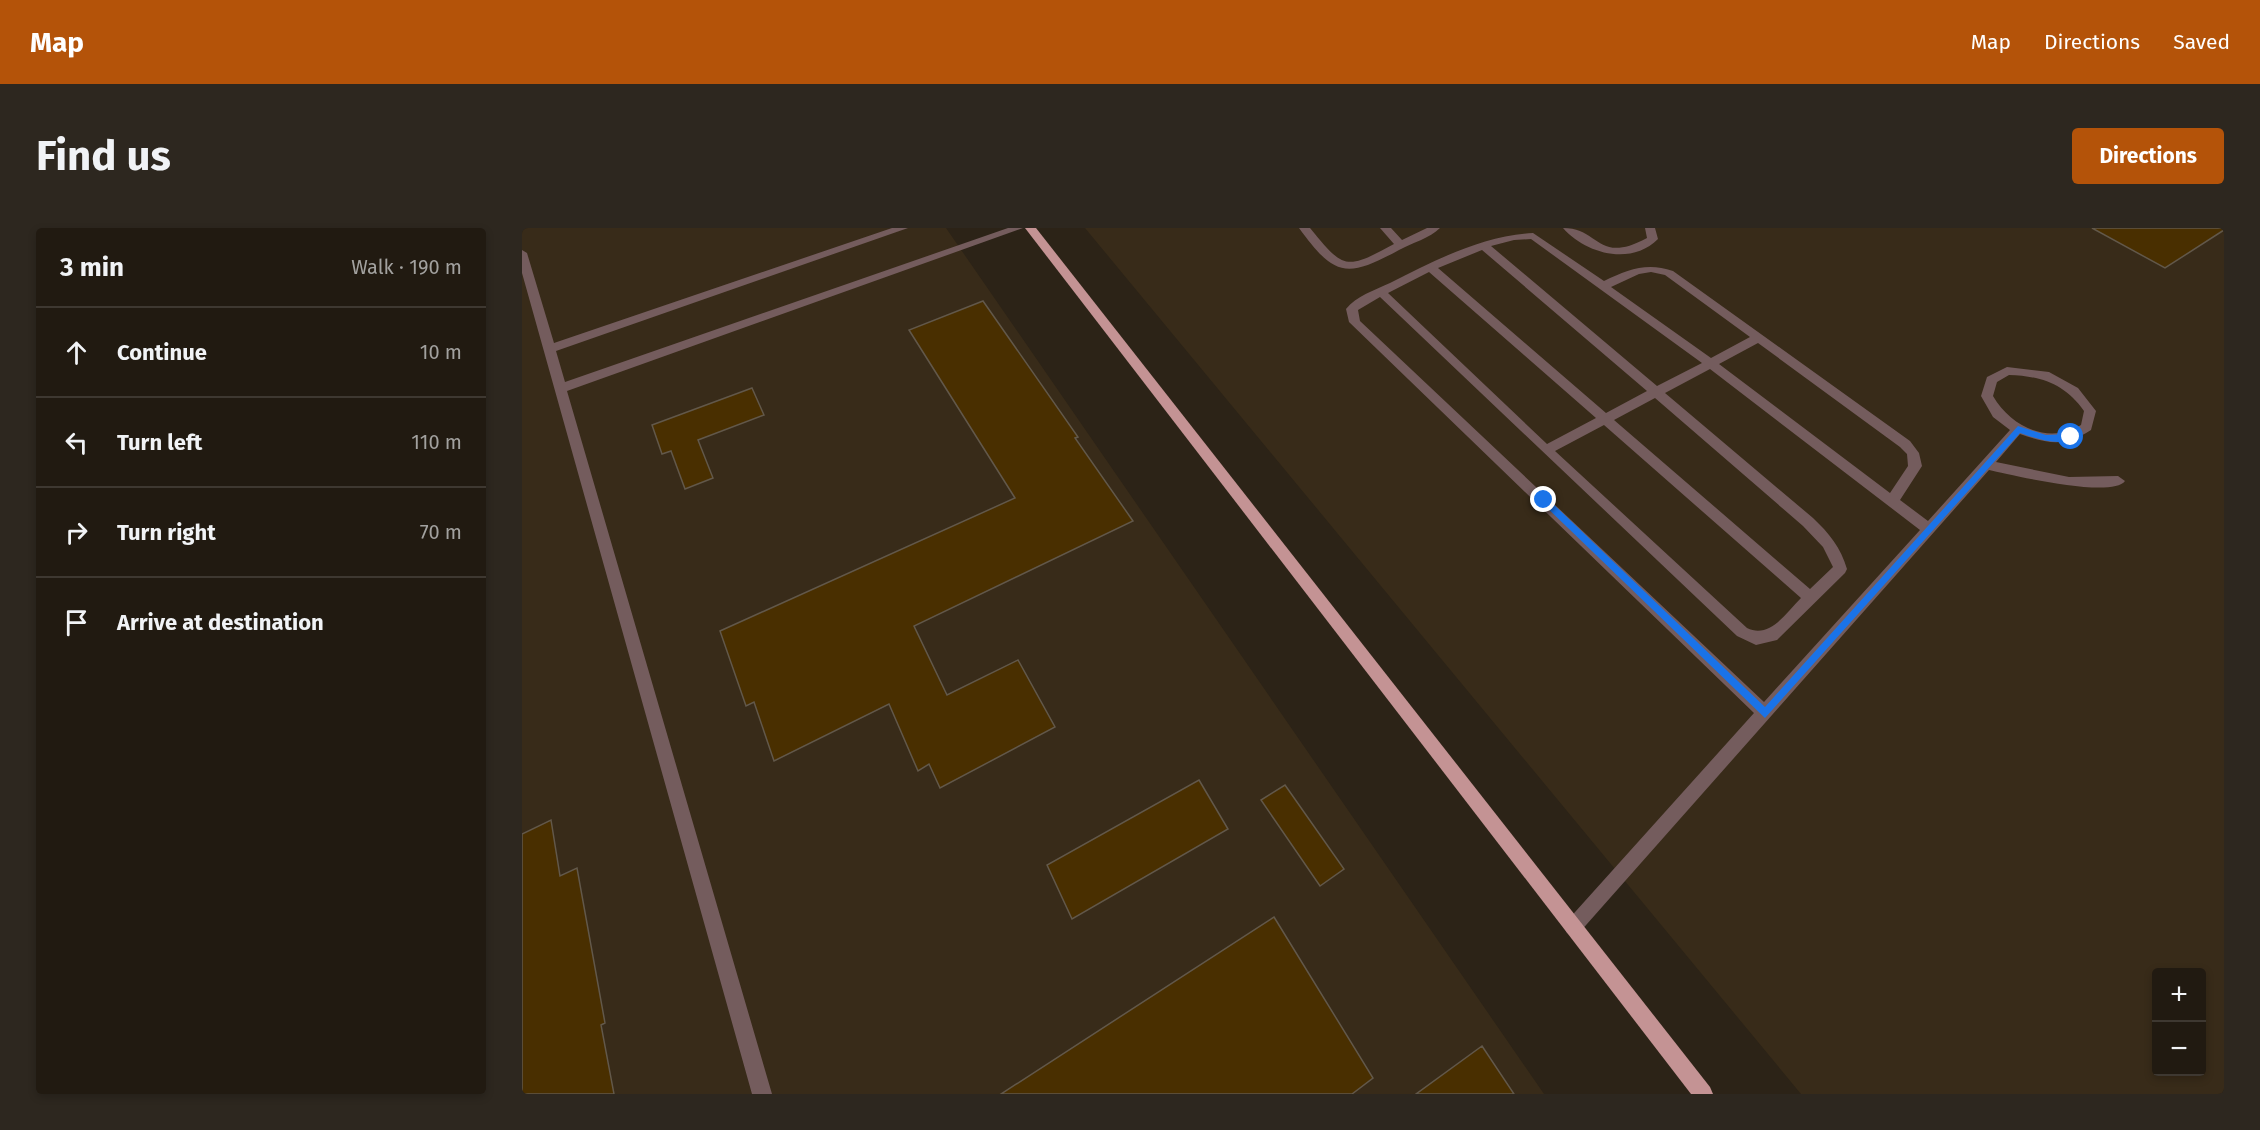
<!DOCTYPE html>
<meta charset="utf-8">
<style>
:root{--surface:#211a11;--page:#2d271f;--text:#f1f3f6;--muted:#a2a19f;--line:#3e3831;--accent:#b45309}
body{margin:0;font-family:"Fira Sans",sans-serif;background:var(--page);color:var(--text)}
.controls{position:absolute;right:18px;bottom:18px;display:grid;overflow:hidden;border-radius:6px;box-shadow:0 3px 9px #0003}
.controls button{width:54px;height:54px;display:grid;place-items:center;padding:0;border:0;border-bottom:2px solid var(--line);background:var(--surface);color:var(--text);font:30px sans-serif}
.stop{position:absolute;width:18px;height:18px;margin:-14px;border:4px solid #1a73e8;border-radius:50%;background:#fff}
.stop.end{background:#1a73e8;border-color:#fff;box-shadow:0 2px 6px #0008}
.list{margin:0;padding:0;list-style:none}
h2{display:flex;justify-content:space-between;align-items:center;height:78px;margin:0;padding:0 24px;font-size:26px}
h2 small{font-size:20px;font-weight:400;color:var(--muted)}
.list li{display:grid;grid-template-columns:39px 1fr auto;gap:18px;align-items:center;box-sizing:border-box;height:90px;padding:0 24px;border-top:2px solid var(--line)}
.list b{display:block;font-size:22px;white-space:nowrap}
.list em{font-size:20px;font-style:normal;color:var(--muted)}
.icon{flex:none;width:33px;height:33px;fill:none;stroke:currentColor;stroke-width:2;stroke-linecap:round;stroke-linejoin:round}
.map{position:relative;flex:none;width:1702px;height:866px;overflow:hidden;border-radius:6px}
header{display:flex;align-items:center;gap:36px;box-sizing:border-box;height:84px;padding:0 30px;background:var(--accent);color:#fff}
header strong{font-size:28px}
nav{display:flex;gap:33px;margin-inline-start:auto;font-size:21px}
.intro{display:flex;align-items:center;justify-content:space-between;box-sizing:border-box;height:144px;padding:0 36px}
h1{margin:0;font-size:42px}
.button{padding:15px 27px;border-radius:6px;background:var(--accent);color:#fff;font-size:21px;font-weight:700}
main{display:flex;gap:36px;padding:0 36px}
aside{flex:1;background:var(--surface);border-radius:6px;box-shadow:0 3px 9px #0003}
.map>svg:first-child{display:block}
.built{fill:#382b19;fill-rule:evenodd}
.building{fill:#492f00;stroke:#62584a;stroke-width:1.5}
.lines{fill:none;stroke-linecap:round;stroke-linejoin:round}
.minor{fill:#745c5d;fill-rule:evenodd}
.major{fill:#c49394;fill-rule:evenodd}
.route{fill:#1a73e8}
</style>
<header>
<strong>Map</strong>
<nav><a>Map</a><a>Directions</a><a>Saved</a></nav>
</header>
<div class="intro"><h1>Find us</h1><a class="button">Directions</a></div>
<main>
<aside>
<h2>3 min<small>Walk · 190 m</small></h2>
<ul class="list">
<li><svg class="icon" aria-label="ahead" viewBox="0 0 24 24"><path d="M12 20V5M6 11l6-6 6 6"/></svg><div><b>Continue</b></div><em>10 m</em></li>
<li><svg class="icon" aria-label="left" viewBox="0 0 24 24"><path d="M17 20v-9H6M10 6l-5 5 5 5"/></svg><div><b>Turn left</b></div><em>110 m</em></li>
<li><svg class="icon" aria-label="right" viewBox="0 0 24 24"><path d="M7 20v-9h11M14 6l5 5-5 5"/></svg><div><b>Turn right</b></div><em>70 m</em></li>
<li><svg class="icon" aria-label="arrive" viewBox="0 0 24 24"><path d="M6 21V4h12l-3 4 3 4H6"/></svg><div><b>Arrive at destination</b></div></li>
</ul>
</aside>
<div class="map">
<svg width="1702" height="866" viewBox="0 0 1702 866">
<rect width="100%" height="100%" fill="#2c2317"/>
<!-- built -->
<path class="built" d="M0 0H424L1022 866H0Z
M563 0H1702V866H1279ZM1634 744H1680V844H1634Z"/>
<!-- building -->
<path class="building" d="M1570 0H1702V2L1643 40Z
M461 73 556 209 553 210 611 293 392 398 425 467 496 432 533 499 418 560 407 536 396 543 367 476 252 533 232 474 224 478 198 403 493 270 387 102Z
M230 160 242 187 176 212 191 250 163 261 149 223 140 226 130 197Z
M677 552 706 601 550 691 525 637Z
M763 557 822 641 798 658 739 572Z
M29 592 38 648 55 640 83 795 79 797 92 866H0V606Z
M752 689 851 850 830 866H479Z
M960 818 992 866H894Z"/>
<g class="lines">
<!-- minor -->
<path class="minor" d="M370 0H386L34 123 43 154 486 0H501L45 163 250 866H230L0 45V22L5 25 32 115Z
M777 0H788C822 42 824 42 872 16L858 0H869L880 12 905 0H918C908 10 890 15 877 22 824 51 812 48 777 0Z
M1041 0C1078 0 1075 37 1125 10L1123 0H1133L1136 11C1109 38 1064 26 1041 0Z
M1011 5 1082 53C1106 42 1124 34 1151 43L1388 213 1397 225 1400 238 1378 272 1406 293 1488 202 1471 189 1459 168 1465 149 1485 139 1527 144 1556 160 1574 183 1569 202C1543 219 1527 216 1498 206L1474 234 1547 249 1596 248 1603 253C1590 271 1489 247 1467 242L1057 705 1051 708 1045 705 1042 699 1045 693 1232 485 827 94 824 81C834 68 853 62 868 55 913 32 960 8 1011 5ZM1009 11 1180 135 1135 158 969 18 992 12ZM960 22 1125 163 1084 185 916 40ZM907 44 1074 190 1025 216 866 65ZM1129 44 1143 47 1228 109 1189 130 1089 59 1117 46ZM858 69 1215 408 1234 417 1255 412 1323 345 1325 341C1319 320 1307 305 1291 290L1143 165 1188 141 1398 302 1242 474 838 93 836 82ZM1236 115 1378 219 1385 226 1386 238 1368 265 1197 136ZM1487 147C1519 148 1543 156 1562 183L1559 197C1527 217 1489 199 1471 168L1475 154ZM1133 170 1281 298 1301 319 1311 339 1288 361 1092 192ZM1082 197 1279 370C1264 385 1248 411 1225 400L1033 223Z"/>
<!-- major -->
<path class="major" d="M503 0H514L1188 859 1191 866H1169Z"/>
</g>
<!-- route -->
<path class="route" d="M1496 198 1524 207 1549 206 1553 209C1539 220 1513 210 1498 205L1243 490 1017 272 1025 270 1243 479Z"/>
</svg>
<div class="controls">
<button>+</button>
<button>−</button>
</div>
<div class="stop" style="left:1549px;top:209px"></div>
<div class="stop end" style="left:1022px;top:272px"></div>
</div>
</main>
